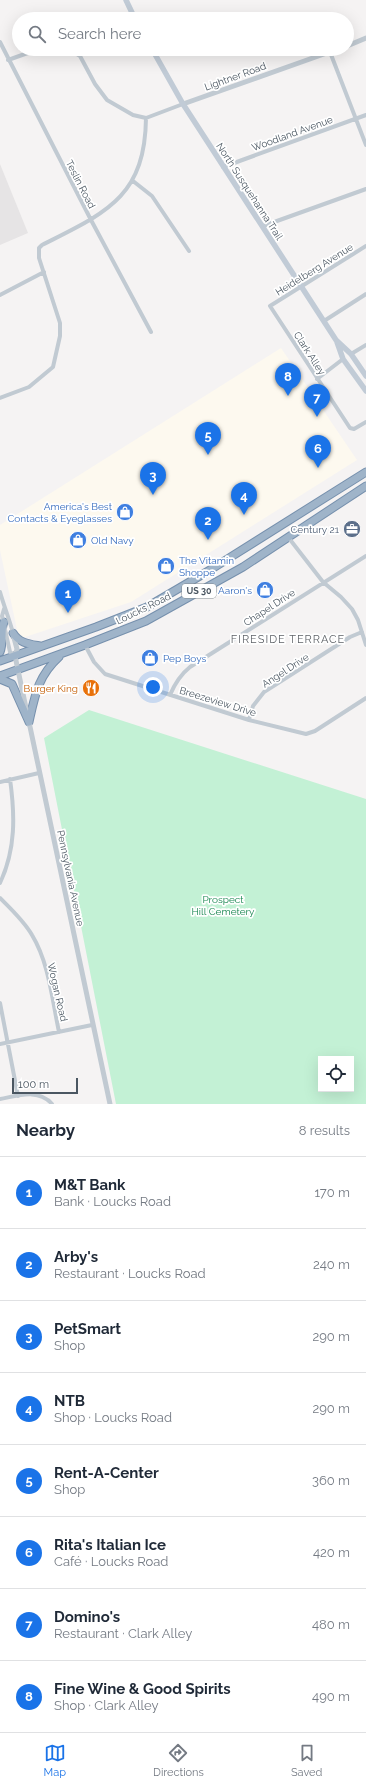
<!DOCTYPE html>
<meta charset="utf-8">
<style>
:root{--surface:#fff;--page:#f6f6f7;--text:#1f2937;--muted:#747a83;--line:#e0e1e3;--accent:#1a73e8}
body{margin:0;font-family:Raleway,sans-serif;background:var(--page);color:var(--text)}
.controls{position:absolute;right:12px;bottom:12px;display:grid;overflow:hidden;border-radius:0px;box-shadow:0 4px 16px #0002}
.controls button{width:36px;height:36px;display:grid;place-items:center;padding:0;border:0;border-bottom:1px solid var(--line);background:var(--surface);color:var(--text);font:20px sans-serif}
.scale{position:absolute;left:12px;bottom:10px;width:66px;box-sizing:border-box;padding-left:4px;border:2px solid #4a5661;border-top:0;font-size:11px;line-height:14px;white-space:nowrap;color:#4a5661;-webkit-text-stroke:3px #fff;paint-order:stroke}
.you{position:absolute;left:153px;top:687px;width:14px;height:14px;margin:-10px;border:3px solid #fff;border-radius:50%;background:#1a73e8;box-shadow:0 0 0 6px #1a73e833}
.badge{display:grid;place-items:center;width:26px;height:26px;border-radius:50%;background:var(--accent);color:#fff;font-size:13px;font-weight:700}
.pin{position:absolute;translate:-50% -33px;filter:drop-shadow(0 1px 2px #0008)}
.pin::after{content:'';position:absolute;top:21px;width:14px;height:12px;background:inherit;clip-path:polygon(0 0,100% 0,50% 100%)}
.list{margin:0;padding:0;list-style:none}
h2{display:flex;justify-content:space-between;align-items:center;height:52px;margin:0;padding:0 16px;font-size:17px}
h2 small{font-size:13px;font-weight:400;color:var(--muted)}
.list li{display:grid;grid-template-columns:26px 1fr auto;gap:12px;align-items:center;box-sizing:border-box;height:72px;padding:0 16px;border-top:1px solid var(--line)}
.list b{display:block;font-size:15px;white-space:nowrap}
.list p{margin:0;font-size:13px;white-space:nowrap;color:var(--muted)}
.list em{font-size:13px;font-style:normal;color:var(--muted)}
.icon{flex:none;width:22px;height:22px;fill:none;stroke:currentColor;stroke-width:2;stroke-linecap:round;stroke-linejoin:round}
.map{position:relative;flex:none;width:366px;height:1104px;overflow:hidden}
.search{position:absolute;background:var(--surface);box-shadow:0 4px 16px #0002;left:12px;right:12px;top:12px;height:44px;display:flex;align-items:center;gap:10px;box-sizing:border-box;padding:0 14px;border-radius:22px;color:var(--muted);font-size:15px}
.sheet{height:628px;background:var(--surface)}
nav{display:flex;justify-content:space-around;align-items:center;box-sizing:border-box;height:56px;border-top:1px solid var(--line);background:var(--surface);font-size:11px;color:var(--muted)}
nav a{display:grid;justify-items:center;gap:2px}
nav .on{color:var(--accent)}
.map>svg:first-child{display:block}
.commercial{fill:#fdf9ef}
.education{fill:#e6e4e5}
.green{fill:#c3f1d5;fill-rule:evenodd}
.lines{fill:none;stroke-linecap:round;stroke-linejoin:round}
.trunk-casing{stroke:#7690ad;stroke-width:9}
.minor{stroke:#c1cad2;stroke-width:4}
.tertiary{stroke:#c1cad2;stroke-width:5}
.secondary{stroke:#c1cbd6;stroke-width:5.5}
.trunk{stroke:#9fb4c9;stroke-width:7}
.labels{text-anchor:middle;stroke-width:3.5;stroke-linejoin:round;paint-order:stroke}
.shield{fill:#fff;stroke:#808990;stroke-width:1}
.shield-label{font-size:9px;font-weight:bold;fill:#4a5661}
.street-label{font-size:10px;fill:#4a5661;stroke:#fff}
.shop-label{font-size:10px;fill:#366cbe;stroke:#fff;text-anchor:start}
.service-label{font-size:10px;fill:#4e5e75;stroke:#fff;text-anchor:end}
.food-label{font-size:10px;fill:#c56008;stroke:#fff;text-anchor:end}
.park-label{font-size:10px;fill:#17864f;stroke:#fff}
.neighbourhood-label{font-size:11px;letter-spacing:1px;fill:#5f6368;stroke:#fff}
</style>
<div class="map">
<svg width="366" height="1104" viewBox="0 0 366 1104">
<rect width="100%" height="100%" fill="#f5f3f3"/>
<!-- commercial -->
<path class="commercial" d="M281 348 357 460 131 602 19 639 0 550V525Z"/>
<!-- education -->
<path class="education" d="M0 164 28 233 0 245Z"/>
<!-- green -->
<path class="green" d="M89 710 366 799V1104H116L44 738ZM321 1059H351V1089H321Z"/>
<g class="lines">
<defs>
<path id="trunk" d="M13 633C19 643 29 644 40 646
M0 652C4 642 0 631 4 622
M0 661 96 627 147 607 210 570 366 472
M0 676 85 645 146 621 243 567 366 486
M0 679 12 684 29 722
M29 722C35 695 38 676 59 657"/>
</defs>
<!-- trunk casing -->
<use href="#trunk" class="trunk-casing"/>
<!-- minor -->
<path class="minor" d="M0 42 91 220 151 332
M69 49 80 56 95 84 107 100 133 115 146 118 183 104
M330 52 366 145
M8 60 39 49
M223 167 366 115
M133 181 152 196 189 251
M263 226 366 189
M366 246 270 306 350 428 354 429 366 422
M0 295 44 272
M324 321 366 294
M351 354 366 345
M317 379 343 359
M0 398 29 387 53 367 60 336V323L39 258V248L42 245C105 213 145 198 146 118
M288 537 323 582 341 597 352 609 358 620 366 645
M0 592C4 606 9 618 13 633
M4 609 2 616 10 652 15 656
M85 645 94 662 105 674 249 720 306 734 315 731 366 698
M170 695C175 683 180 675 190 667L366 556
M249 720 253 706 264 692 350 637 362 632
M0 782 39 773
M0 883C16 849 15 815 10 779
M0 898C11 909 24 921 32 935 49 963 52 999 59 1032
M0 1003 18 1096
M0 1044 92 1025
M0 1099C17 1096 39 1088 52 1104"/>
<!-- tertiary -->
<path class="tertiary" d="M347 46 366 38
M183 104 338 49
M13 634 17 649 15 656 110 1104"/>
<!-- secondary -->
<path class="secondary" d="M126 0 135 19
M152 49 183 104 336 340 351 354 366 376
M337 342 343 359 366 391"/>
<!-- trunk -->
<use href="#trunk" class="trunk"/>
</g>
<!-- icons -->
<defs>
<symbol id="shop-disc" viewBox="-11 -11 22 22"><circle r="9.5" fill="#3f7fe0" stroke="#fff"/><path d="M-5-2.5h2.3a2.7 3.5 0 0 1 5.4 0H5L5.5 6h-11ZM-1.5-2.5h3a1.5 2.3 0 0 0-3 0Z" fill="#fff"/></symbol>
<symbol id="office-disc" viewBox="-11 -11 22 22"><circle r="9.5" fill="#5c6f8a" stroke="#fff"/><path d="M-6-3h4V-5.5h4V-3h4V5H-6ZM-1-4.5V-3h2v-1.5ZM-6 0V1H6V0Z" fill="#fff"/></symbol>
<symbol id="restaurant-disc" viewBox="-11 -11 22 22"><circle r="9.5" fill="#e8710a" stroke="#fff"/><path d="M-5-6h1v4h1v-4h1v4h1v-4h1v5L-1.5 .5V6h-2V.5L-5-1ZM5-6V6H3V1.5H1.5Q1.5-4 5-6Z" fill="#fff"/></symbol>
</defs>
<g fill-rule="evenodd">
<use href="#shop-disc" x="115" y="502" width="20" height="20"/>
<use href="#office-disc" x="342" y="519" width="20" height="20"/>
<use href="#shop-disc" x="68" y="530" width="20" height="20"/>
<use href="#shop-disc" x="156" y="556" width="20" height="20"/>
<use href="#shop-disc" x="255" y="580" width="20" height="20"/>
<use href="#shop-disc" x="140" y="648" width="20" height="20"/>
<use href="#restaurant-disc" x="81" y="678" width="20" height="20"/>
</g>
<g class="labels">
<!-- shield labels -->
<rect class="shield" x="182" y="584" width="34" height="14" rx="3"/>
<g class="shield-label">
<text x="199" y="594">US 30</text>
</g>
<!-- street labels -->
<g class="street-label">
<text transform="translate(235 76) rotate(-20)" y="4">Lightner Road</text>
<text transform="translate(292 133) rotate(-20)" y="4">Woodland Avenue</text>
<text transform="translate(81 184) rotate(63)" y="4">Teslin Road</text>
<text transform="translate(250 191) rotate(57)" y="4">North Susquehanna Trail</text>
<text transform="translate(314 269) rotate(-32)" y="4">Heidelberg Avenue</text>
<text transform="translate(310 353) rotate(57)" y="4">Clark Alley</text>
<text transform="translate(269 607) rotate(-33)" y="4">Chapel Drive</text>
<text transform="translate(143 608) rotate(-26)" y="4">Loucks Road</text>
<text transform="translate(285 670) rotate(-33)" y="4">Angel Drive</text>
<text transform="translate(218 701) rotate(17)" y="4">Breezeview Drive</text>
<text transform="translate(71 878) rotate(78)" y="4">Pennsylvania Avenue</text>
<text transform="translate(58 992) rotate(77)" y="4">Wogan Road</text>
</g>
<!-- shop labels -->
<g class="shop-label">
<text x="112" y="510" text-anchor="end">America's Best<tspan x="112" dy="12">Contacts &amp; Eyeglasses</tspan></text>
<text x="91" y="544">Old Navy</text>
<text x="179" y="564">The Vitamin<tspan x="179" dy="12">Shoppe</tspan></text>
<text x="252" y="594" text-anchor="end">Aaron's</text>
<text x="163" y="662">Pep Boys</text>
</g>
<!-- service labels -->
<g class="service-label">
<text x="339" y="533">Century 21</text>
</g>
<!-- food labels -->
<g class="food-label">
<text x="78" y="692">Burger King</text>
</g>
<!-- park labels -->
<g class="park-label">
<text x="223" y="903">Prospect<tspan x="223" dy="12">Hill Cemetery</tspan></text>
</g>
<!-- neighbourhood labels -->
<g class="neighbourhood-label">
<text x="288" y="643">FIRESIDE TERRACE</text>
</g>
</g>
</svg>
<div class="controls">
<button><svg class="icon" aria-label="locate" viewBox="0 0 24 24"><circle cx="12" cy="12" r="6"/><path d="M12 2v4M12 18v4M2 12h4M18 12h4"/></svg></button>
</div>
<div class="scale">100 m</div>
<div class="you"></div>
<div class="pin badge" style="left:68px;top:613px">1</div>
<div class="pin badge" style="left:208px;top:540px">2</div>
<div class="pin badge" style="left:153px;top:495px">3</div>
<div class="pin badge" style="left:244px;top:515px">4</div>
<div class="pin badge" style="left:208px;top:455px">5</div>
<div class="pin badge" style="left:318px;top:468px">6</div>
<div class="pin badge" style="left:317px;top:417px">7</div>
<div class="pin badge" style="left:288px;top:396px">8</div>
<div class="search"><svg class="icon" aria-label="search" viewBox="0 0 24 24"><circle cx="10" cy="10" r="6"/><path d="M15 15l6 6"/></svg>Search here</div>
</div>
<section class="sheet">
<h2>Nearby<small>8 results</small></h2>
<ul class="list">
<li><span class="badge">1</span><div><b>M&amp;T Bank</b><p>Bank · Loucks Road</p></div><em>170 m</em></li>
<li><span class="badge">2</span><div><b>Arby's</b><p>Restaurant · Loucks Road</p></div><em>240 m</em></li>
<li><span class="badge">3</span><div><b>PetSmart</b><p>Shop</p></div><em>290 m</em></li>
<li><span class="badge">4</span><div><b>NTB</b><p>Shop · Loucks Road</p></div><em>290 m</em></li>
<li><span class="badge">5</span><div><b>Rent-A-Center</b><p>Shop</p></div><em>360 m</em></li>
<li><span class="badge">6</span><div><b>Rita's Italian Ice</b><p>Café · Loucks Road</p></div><em>420 m</em></li>
<li><span class="badge">7</span><div><b>Domino's</b><p>Restaurant · Clark Alley</p></div><em>480 m</em></li>
<li><span class="badge">8</span><div><b>Fine Wine &amp; Good Spirits</b><p>Shop · Clark Alley</p></div><em>490 m</em></li>
</ul>
</section>
<nav>
<a class="on"><svg class="icon" aria-label="map" viewBox="0 0 24 24"><path d="M3 6l6-2 6 2 6-2v14l-6 2-6-2-6 2zM9 4v14M15 6v14"/></svg>Map</a>
<a><svg class="icon" aria-label="directions" viewBox="0 0 24 24"><path d="M12 3l9 9-9 9-9-9zM9 14v-3h6M13 9l2 2-2 2"/></svg>Directions</a>
<a><svg class="icon" aria-label="saved" viewBox="0 0 24 24"><path d="M7 4h10v16l-5-4-5 4z"/></svg>Saved</a>
</nav>
